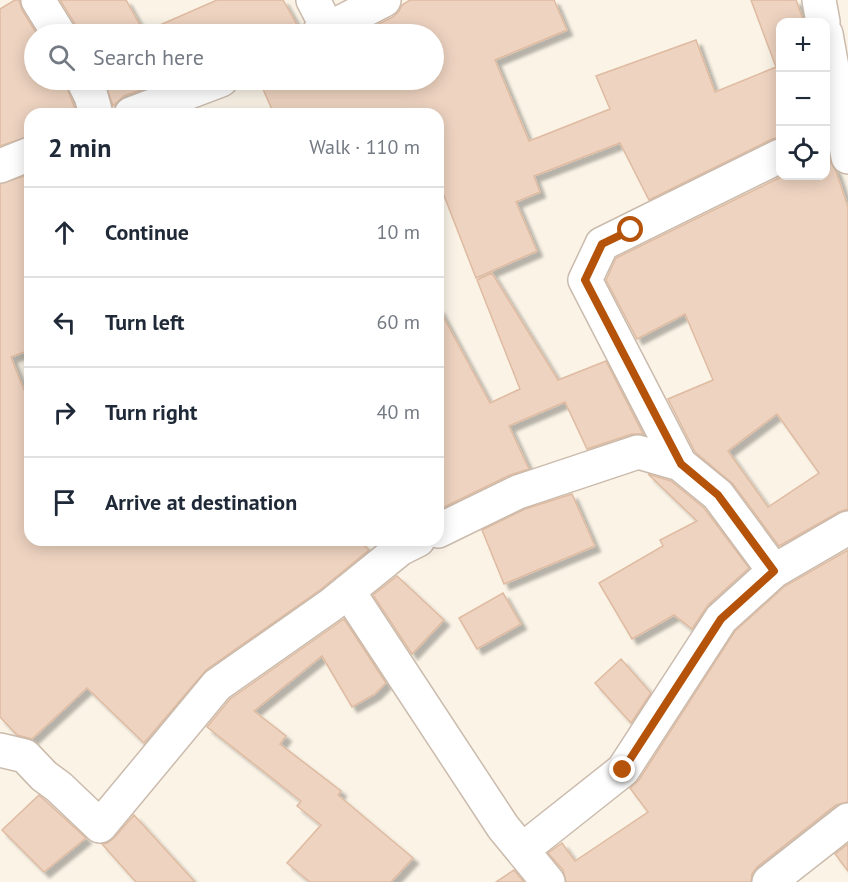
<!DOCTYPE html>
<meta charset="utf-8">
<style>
:root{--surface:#fff;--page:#f2f2f3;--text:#1f2937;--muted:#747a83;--line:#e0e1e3}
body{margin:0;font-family:"PT Sans",sans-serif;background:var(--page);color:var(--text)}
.controls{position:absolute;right:18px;top:18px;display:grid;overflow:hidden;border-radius:12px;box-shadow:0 3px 15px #0003}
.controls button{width:54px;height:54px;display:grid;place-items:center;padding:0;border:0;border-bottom:2px solid var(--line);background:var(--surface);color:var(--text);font:30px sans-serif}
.stop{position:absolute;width:18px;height:18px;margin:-14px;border:4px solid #b45309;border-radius:50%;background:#fff}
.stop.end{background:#b45309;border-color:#fff;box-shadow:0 2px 6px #0008}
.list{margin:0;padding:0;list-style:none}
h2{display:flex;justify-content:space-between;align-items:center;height:78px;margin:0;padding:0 24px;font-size:26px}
h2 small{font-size:20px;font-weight:400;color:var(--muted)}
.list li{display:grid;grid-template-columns:39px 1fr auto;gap:18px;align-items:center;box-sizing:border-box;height:90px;padding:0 24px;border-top:2px solid var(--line)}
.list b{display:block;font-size:22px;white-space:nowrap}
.list em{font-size:20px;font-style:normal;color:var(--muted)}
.icon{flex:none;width:33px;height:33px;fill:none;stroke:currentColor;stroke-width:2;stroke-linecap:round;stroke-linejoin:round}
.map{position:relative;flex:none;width:848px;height:882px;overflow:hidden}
.search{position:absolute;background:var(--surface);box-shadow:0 3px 15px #0003;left:24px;top:24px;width:420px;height:66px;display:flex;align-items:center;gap:15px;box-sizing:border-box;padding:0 21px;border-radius:33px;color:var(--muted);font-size:22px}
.panel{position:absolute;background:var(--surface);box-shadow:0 3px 15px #0003;left:24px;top:108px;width:420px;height:438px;border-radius:18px}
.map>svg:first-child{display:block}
.building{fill:#eed3c0;stroke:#dfbba1;stroke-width:1.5;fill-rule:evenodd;filter:url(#shadow)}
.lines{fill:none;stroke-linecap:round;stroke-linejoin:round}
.minor-casing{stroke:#cbbbad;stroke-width:36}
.minor{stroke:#fff;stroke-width:33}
.route{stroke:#b45309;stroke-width:8}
</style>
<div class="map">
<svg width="848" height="882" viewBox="0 0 848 882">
<defs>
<filter id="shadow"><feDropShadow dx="5.5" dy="5.5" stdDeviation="1.5" flood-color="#0004"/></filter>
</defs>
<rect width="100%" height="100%" fill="#faf3e6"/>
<!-- building -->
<path class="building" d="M15 0H19L22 10 37 34H34V80H64L77 114H30V136L0 146V9Z
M60 0H126L144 32 217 0H283L300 30 299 34H78L75 24Z
M410 0H554L567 30 495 60 529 141 610 109 596 76 696 40 715 92 776 67 751 0H796L804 22H780V137L772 139 649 200 620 143 534 176 540 192 516 202 537 251 476 278 438 180V114H274L259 80H434V34H358L393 17 399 11 402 5Z
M104 80H169L124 96 113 106Z
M825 141 830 161 836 171 848 207V509L839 512 779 546 733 484 695 452 668 399 713 380 685 314 637 339 606 280 616 258 783 176H825ZM777 414 819 473 768 507 728 451Z
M30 174V350L11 357 30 405V540H358L369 550 320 590 206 670 144 743 87 688 32 739 17 735 0 717V184Z
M492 273 558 380 606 361 643 434H632L587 449 565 402 509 426 529 469 510 475 438 510V307L490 403 520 389 477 280Z
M648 474 671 481 704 508 749 568 708 605 692 629 674 615 632 639 599 583 663 546 660 540 697 521Z
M572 494 595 546 504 584 482 530 525 509Z
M848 550V802L836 805 757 867 752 874 751 882H566L563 870 548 853 562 843 575 861 648 812 630 788 639 780 735 631 785 586Z
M397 576 444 620 412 654 373 595Z
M503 593 521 624 477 649 459 618Z
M344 619 386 683 375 694 352 707 322 656 254 711 286 736 280 744 341 791 338 795 413 858 391 882H310L287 863 321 825 297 806 301 801 207 727 230 699Z
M621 659 651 693 631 723 595 683Z
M39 795 86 838 44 872 2 830Z
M134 815 195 882H136L102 844 107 843 114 838Z
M848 844V871L835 854Z
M514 870 524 882H496Z"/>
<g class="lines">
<defs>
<path id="minor" d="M38 0 59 34
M313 0 328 29
M819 0 823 22
M318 34 384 0
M826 34 848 157
M83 80 91 96 96 114
M131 114 221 80
M0 166 30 154
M680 464 585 280 602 244 780 156
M438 531 518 492 638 452 680 464 718 495 774 571 848 528
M348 591 503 827 548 882
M0 750 25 756 44 776 59 787 100 826 217 685 331 605 400 549 418 540
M522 850 623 770 721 619 774 571
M769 882 848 820"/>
</defs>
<!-- minor casing -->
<use href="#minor" class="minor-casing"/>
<!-- minor -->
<use href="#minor" class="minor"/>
</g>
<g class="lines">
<!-- route -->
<path class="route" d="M623 770 721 619 774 571 718 495 681 464 585 280 602 244 631 230"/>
</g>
</svg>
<div class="controls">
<button>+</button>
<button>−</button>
<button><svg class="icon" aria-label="locate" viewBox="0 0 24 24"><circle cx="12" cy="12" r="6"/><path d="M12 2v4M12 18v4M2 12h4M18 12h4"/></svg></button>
</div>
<div class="stop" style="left:631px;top:230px"></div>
<div class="stop end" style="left:623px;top:770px"></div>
<div class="search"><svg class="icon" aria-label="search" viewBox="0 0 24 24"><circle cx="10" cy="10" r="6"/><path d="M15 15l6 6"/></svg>Search here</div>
<section class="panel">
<h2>2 min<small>Walk · 110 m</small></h2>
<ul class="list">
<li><svg class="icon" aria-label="ahead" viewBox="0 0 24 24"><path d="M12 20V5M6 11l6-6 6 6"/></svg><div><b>Continue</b></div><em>10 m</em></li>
<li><svg class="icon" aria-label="left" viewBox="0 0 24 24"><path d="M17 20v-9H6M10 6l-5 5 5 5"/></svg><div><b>Turn left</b></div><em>60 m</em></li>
<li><svg class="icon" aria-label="right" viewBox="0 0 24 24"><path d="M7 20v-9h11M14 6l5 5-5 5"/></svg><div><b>Turn right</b></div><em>40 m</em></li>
<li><svg class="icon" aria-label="arrive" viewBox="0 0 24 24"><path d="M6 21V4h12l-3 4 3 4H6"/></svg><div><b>Arrive at destination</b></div></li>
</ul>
</section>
</div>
